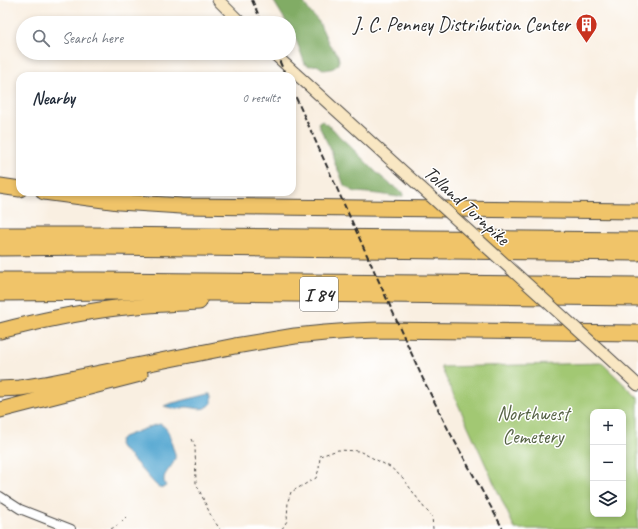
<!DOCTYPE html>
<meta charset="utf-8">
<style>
:root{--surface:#fff;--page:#f2f2f3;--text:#1f2937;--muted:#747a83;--line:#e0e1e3}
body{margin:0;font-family:Caveat,sans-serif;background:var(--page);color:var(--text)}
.controls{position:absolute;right:12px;bottom:12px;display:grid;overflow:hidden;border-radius:8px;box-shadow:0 2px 6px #0003}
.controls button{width:36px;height:36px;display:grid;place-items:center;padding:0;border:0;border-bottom:1px solid var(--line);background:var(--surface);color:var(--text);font:20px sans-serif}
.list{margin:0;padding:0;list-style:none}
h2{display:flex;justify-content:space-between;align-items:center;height:52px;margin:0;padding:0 16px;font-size:17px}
h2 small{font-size:13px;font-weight:400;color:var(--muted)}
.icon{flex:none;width:22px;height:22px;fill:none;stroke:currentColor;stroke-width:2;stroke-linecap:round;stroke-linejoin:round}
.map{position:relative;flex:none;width:638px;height:529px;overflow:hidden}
.search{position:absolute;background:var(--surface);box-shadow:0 2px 6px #0003;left:16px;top:16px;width:280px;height:44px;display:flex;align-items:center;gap:10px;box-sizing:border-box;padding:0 14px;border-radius:22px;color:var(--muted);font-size:15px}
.panel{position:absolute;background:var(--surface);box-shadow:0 2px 6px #0003;left:16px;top:72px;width:280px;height:124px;border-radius:12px}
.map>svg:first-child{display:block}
.green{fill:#a2c873;stroke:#667a4f;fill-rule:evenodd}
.forest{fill:#81ac65;stroke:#566c48}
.water{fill:#56a8d1;stroke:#406a7e}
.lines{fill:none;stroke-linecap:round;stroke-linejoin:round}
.street-casing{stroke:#4a4846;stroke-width:10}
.secondary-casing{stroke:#4a4846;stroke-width:13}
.highway-casing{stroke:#4a4846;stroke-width:17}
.path{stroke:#4a4846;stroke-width:1;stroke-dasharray:3 3;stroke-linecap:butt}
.street{stroke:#fff;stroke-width:8}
.secondary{stroke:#f9e7c3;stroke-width:11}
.highway{stroke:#f0c469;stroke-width:15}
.rail{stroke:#2b2b2b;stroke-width:2;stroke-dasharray:6 3;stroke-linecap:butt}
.secondary-bridge-casing{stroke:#4a4846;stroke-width:13;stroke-linecap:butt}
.secondary-bridge{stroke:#f9e7c3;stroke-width:11}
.labels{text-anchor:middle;stroke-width:3;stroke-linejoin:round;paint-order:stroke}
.shield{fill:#fff;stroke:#6b6b6b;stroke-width:1}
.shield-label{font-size:19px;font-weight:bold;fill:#2b2b2b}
.poi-label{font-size:20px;fill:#2b2b2b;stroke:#fff;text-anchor:end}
.street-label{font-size:20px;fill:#2b2b2b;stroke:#fff}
.park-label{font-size:20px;fill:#556244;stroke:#fff}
</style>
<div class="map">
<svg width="638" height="529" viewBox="0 0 638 529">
<rect width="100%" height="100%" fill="#fff"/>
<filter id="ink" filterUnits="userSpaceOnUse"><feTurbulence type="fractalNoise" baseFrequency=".025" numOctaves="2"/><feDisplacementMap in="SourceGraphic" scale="8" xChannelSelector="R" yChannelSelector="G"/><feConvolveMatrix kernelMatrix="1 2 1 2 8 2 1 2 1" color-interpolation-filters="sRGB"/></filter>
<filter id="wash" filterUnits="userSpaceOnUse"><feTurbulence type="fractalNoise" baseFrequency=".012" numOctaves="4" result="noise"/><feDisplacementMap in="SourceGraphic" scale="16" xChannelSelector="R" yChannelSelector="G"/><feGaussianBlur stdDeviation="0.9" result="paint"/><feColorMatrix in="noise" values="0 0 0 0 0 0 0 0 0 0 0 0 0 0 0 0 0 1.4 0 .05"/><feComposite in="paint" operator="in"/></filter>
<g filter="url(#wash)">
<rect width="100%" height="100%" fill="#f9efe1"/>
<!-- green -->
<path class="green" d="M602 363 638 398V529H515L441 367ZM593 412H623V514H593Z"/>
<!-- forest -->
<path class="forest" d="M273 0H302L310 12 319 22 329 44 338 55 339 60C338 68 332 69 324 70L317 65 310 66 305 64 295 37 289 26V23H287Z
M320 121H322L333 129 339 136 351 147 378 174 390 184 402 192 403 194V196L398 197 379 194 357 192 353 191 344 185 340 174 335 164 331 150 319 126 318 123Z"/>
<!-- water -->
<path class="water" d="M209 394H211L212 396V403C204 412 197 408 187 407 183 407 181 409 177 409 173 409 168 407 164 406L169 404Z
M160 424C169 428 170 437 172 445 173 449 176 454 175 458 174 466 163 473 164 480 164 482 165 484 166 486 162 489 158 487 155 484L128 454 121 448 119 444 120 440 123 437 152 426Z"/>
</g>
<g filter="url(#ink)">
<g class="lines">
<defs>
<path id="street" d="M0 496 20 509 71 529"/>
<path id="secondary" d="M218 0 241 23
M273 53 427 193
M601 351 638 385"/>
<path id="highway" d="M0 186 20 189
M44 192 119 202 181 206 638 211
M0 235H93L638 240
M0 248 98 247 638 253
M0 280H97L638 285
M0 293 124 292 638 298
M0 331C35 322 71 314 108 309 138 305 168 304 199 302
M0 389 20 388 45 384 235 346 295 336 325 333 352 331 379 330 638 333
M0 410 140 374"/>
</defs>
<!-- street casing -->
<use href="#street" class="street-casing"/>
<!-- secondary casing -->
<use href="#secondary" class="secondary-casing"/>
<!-- highway casing -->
<use href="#highway" class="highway-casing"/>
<!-- path -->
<path class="path" d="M192 439 195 446 196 483 212 518 220 529
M111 529 118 525 126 517
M282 529 287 521 288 501 291 492 316 478 319 469 320 456 338 450 359 451 390 467 403 478 425 509 432 516 433 529"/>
<!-- street -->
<use href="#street" class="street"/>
<!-- secondary -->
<use href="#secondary" class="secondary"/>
<!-- highway -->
<use href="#highway" class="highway"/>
<!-- rail -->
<path class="rail" d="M252 0 262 23
M276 53 286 76
M292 89 423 379 448 429 503 529"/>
<defs>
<path id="secondary-bridge" d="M427 193 601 351"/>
</defs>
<!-- secondary-bridge casing -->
<use href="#secondary-bridge" class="secondary-bridge-casing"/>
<!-- secondary-bridge -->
<use href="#secondary-bridge" class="secondary-bridge"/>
</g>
</g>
<!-- icons -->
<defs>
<symbol id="building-pin" viewBox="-11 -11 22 30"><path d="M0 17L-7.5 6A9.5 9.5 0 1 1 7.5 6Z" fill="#c8321e" stroke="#fff"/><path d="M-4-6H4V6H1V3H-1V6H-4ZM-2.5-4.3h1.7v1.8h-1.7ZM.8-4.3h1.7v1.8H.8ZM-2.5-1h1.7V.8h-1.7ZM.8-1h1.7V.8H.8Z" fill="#fff"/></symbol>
</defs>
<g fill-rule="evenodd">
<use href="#building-pin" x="574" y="12" width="25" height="34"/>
</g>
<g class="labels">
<!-- shield labels -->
<rect class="shield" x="300" y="277" width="38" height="34" rx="3"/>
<g class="shield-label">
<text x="319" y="301">I 84</text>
</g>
<!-- poi labels -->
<g class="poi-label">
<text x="570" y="31">J. C. Penney Distribution Center</text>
</g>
<!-- street labels -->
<g class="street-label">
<text transform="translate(467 205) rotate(42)" y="7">Tolland Turnpike</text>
</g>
<!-- park labels -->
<g class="park-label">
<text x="533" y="420">Northwest<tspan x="533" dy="23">Cemetery</tspan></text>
</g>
</g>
</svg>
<div class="controls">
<button>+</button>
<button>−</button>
<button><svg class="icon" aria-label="layers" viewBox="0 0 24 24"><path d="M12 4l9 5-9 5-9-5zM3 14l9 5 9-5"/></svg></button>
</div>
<div class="search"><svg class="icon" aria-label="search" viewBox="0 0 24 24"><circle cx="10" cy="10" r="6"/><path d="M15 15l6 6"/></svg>Search here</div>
<section class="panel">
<h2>Nearby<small>0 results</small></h2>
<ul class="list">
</ul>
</section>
</div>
